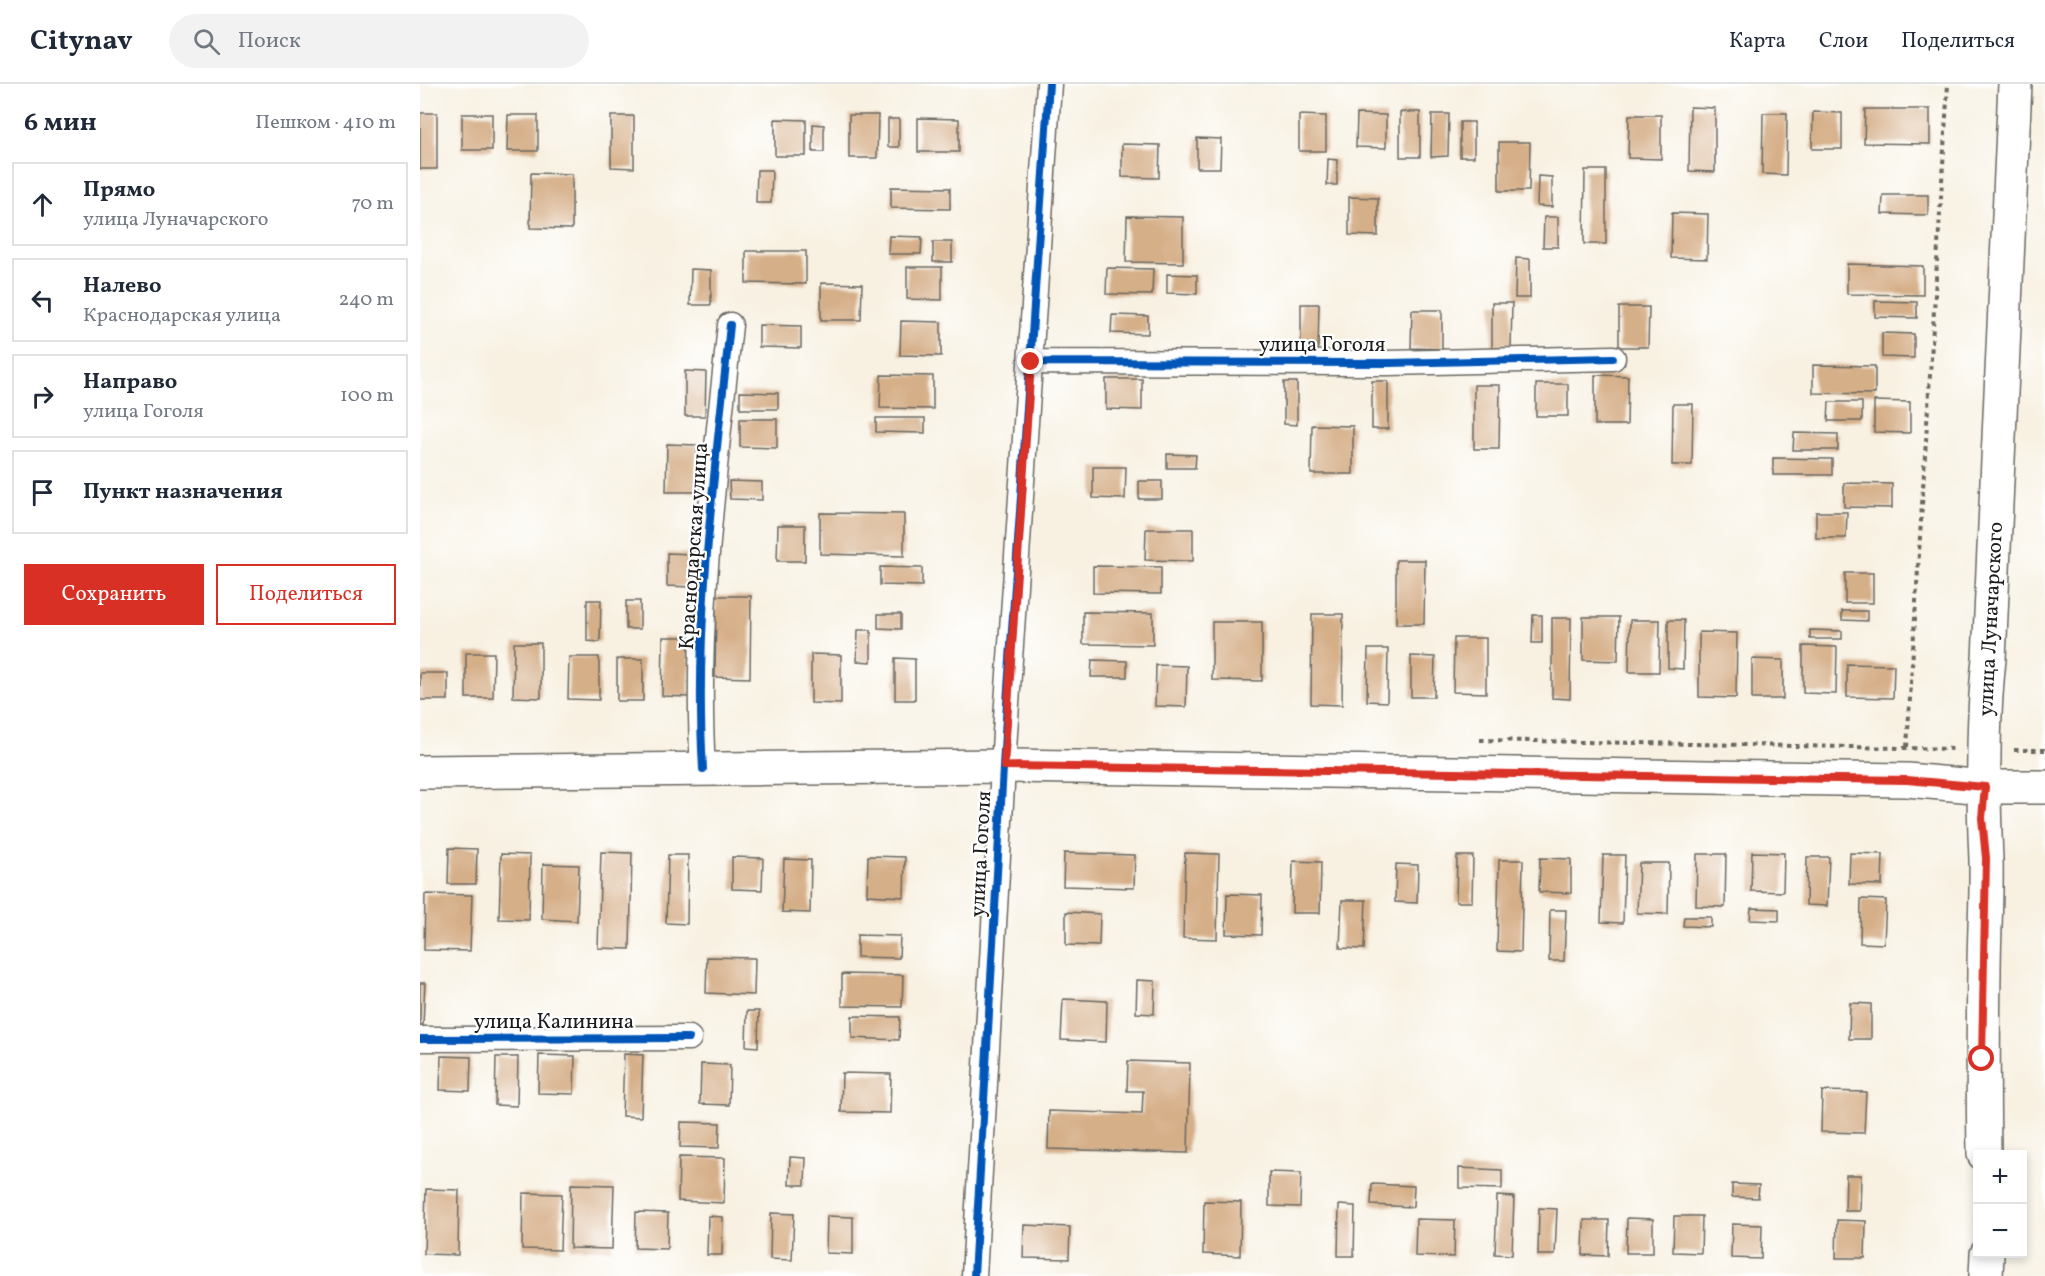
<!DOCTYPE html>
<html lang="ru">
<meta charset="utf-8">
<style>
:root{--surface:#fff;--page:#f2f2f3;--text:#1f2937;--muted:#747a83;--line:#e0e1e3;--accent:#d93025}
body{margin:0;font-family:Vollkorn,serif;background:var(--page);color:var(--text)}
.controls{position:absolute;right:18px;bottom:18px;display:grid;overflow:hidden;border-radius:0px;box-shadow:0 3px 9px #0003}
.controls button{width:54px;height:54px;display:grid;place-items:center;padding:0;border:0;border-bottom:2px solid var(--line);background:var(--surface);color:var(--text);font:30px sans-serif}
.stop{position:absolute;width:18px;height:18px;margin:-14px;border:4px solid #d93025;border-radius:50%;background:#fff}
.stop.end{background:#d93025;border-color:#fff;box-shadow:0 2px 6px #0008}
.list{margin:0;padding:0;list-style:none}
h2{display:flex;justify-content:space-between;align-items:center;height:78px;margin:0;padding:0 24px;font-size:26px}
h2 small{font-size:20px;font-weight:400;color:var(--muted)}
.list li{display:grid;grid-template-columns:39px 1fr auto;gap:18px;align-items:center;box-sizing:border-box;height:84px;margin:0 12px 12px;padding:0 12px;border:2px solid var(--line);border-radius:0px}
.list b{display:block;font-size:22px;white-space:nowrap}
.list p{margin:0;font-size:20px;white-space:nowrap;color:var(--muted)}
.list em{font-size:20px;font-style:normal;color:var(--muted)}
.actions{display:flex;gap:12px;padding:18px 24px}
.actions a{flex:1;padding:14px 0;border:2px solid var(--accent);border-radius:0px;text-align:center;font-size:21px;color:var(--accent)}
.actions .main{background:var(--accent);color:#fff}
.icon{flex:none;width:33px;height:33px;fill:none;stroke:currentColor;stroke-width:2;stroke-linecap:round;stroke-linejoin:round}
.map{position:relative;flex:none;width:1625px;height:1192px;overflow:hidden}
header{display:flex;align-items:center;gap:36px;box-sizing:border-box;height:84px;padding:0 30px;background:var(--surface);border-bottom:2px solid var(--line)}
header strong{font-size:28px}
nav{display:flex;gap:33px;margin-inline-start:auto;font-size:21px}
.search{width:420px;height:54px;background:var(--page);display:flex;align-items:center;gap:15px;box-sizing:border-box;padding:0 21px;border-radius:33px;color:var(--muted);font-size:22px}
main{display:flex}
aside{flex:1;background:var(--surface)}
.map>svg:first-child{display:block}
.building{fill:#d5af88}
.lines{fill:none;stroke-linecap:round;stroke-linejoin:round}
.minor-casing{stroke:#696761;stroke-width:27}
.secondary-casing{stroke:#696761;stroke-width:36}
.path{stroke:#696761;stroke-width:4;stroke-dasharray:4.5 4.5;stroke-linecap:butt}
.minor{stroke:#fff;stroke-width:24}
.secondary{stroke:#fff;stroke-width:33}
.cycleway-casing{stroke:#fff;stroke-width:11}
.cycleway{stroke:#0057b8;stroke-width:8}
.route{stroke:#d93025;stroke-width:8}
.labels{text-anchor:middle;stroke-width:4.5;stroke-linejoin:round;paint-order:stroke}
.street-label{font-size:21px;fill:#1c1c1c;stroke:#fff}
</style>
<header>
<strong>Citynav</strong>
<div class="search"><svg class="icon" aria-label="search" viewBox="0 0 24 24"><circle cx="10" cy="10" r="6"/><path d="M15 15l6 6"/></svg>Поиск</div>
<nav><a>Карта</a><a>Слои</a><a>Поделиться</a></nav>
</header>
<main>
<aside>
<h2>6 мин<small>Пешком · 410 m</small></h2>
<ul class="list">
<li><svg class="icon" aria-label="ahead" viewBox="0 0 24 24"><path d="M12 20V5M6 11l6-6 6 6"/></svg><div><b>Прямо</b><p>улица Луначарского</p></div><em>70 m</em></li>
<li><svg class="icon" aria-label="left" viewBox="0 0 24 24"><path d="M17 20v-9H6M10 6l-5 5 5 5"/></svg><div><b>Налево</b><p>Краснодарская улица</p></div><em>240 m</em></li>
<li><svg class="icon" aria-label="right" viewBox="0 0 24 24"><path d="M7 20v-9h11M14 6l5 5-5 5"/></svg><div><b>Направо</b><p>улица Гоголя</p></div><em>100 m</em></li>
<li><svg class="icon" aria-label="arrive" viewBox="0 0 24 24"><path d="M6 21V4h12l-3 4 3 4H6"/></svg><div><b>Пункт назначения</b></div></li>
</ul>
<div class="actions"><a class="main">Сохранить</a><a>Поделиться</a></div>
</aside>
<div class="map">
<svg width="1625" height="1192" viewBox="0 0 1625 1192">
<rect width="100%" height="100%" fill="#fff"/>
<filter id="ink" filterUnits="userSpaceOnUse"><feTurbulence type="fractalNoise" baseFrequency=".0167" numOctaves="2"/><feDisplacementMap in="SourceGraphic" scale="12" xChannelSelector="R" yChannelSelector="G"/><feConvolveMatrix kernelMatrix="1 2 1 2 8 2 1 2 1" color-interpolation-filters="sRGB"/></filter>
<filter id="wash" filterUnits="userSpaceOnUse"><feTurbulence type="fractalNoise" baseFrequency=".008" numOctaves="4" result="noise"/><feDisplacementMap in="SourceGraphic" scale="24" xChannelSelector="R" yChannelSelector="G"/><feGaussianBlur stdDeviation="1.35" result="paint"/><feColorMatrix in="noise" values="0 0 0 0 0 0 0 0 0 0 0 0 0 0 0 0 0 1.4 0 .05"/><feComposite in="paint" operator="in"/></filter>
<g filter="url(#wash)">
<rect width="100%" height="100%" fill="#f8f1e2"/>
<g id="blocks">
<!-- building -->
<path class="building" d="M1270 23 1295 24V88L1269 87Z
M1445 25H1510V60L1444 59Z
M980 28H1000V73H980Z
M1393 28 1422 29V65H1392Z
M0 29H17V85H0Z
M1343 29H1367L1366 91 1342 90Z
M42 30H72V66H42Z
M937 30 966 31V64L936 63Z
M1012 30H1029L1028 72 1011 73Z
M88 31H118V67H87Z
M429 31H458L457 74H429Z
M879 31 906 32V67H879Z
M1209 31H1241V75L1208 74Z
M191 32H214V84L191 83Z
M498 34 539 35V68H498Z
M355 35 386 36V72H355Z
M468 35H479V63H468Z
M1040 38H1054V73H1040Z
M393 40 404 41V68H393Z
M777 54 801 55 800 84H777Z
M1079 58H1110L1109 107H1079Z
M702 60 740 61 739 94 702 93Z
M908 75 917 76V101H907Z
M337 86H352L351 119H336Z
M1165 86H1186V160H1164Z
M111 89 152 90V145L110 144Z
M1118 92 1132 93V123L1117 122Z
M471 103 530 104V125L471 124Z
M1463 111H1508V131L1462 130Z
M929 113 958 114V152L929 151Z
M1252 129 1288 130 1287 175 1251 174Z
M707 132 763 133V179L706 178Z
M1124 133H1138V163H1123Z
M469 152 502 153 501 170H468Z
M513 158H532V178H513Z
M326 167H386V200L326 199Z
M1096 174 1110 175V214H1095Z
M1427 180 1503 182V211L1427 210Z
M487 183H522V216L487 215Z
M687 184 733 185 732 211 686 210Z
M271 185 291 186V221H270Z
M747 190 777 191V210L747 209Z
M401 199 442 200 441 236H401Z
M1455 217 1497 218V234L1455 233Z
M1072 219H1092L1091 264H1072Z
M881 220H899L898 267H881Z
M1199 223H1229L1228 263H1199Z
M992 226H1022V265L991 264Z
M692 231 728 232V250L691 249Z
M481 237 521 238V272L480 271Z
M339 241 381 242V264L339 263Z
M1462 249 1494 250V274L1462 273Z
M1393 281 1455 282V310L1393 309Z
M265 287 286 288 285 332H265Z
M461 291 513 292V325L460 324Z
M1175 291 1208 292 1207 341H1175Z
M686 295H722V326L686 325Z
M952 297H968V345H952Z
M864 298H877V341L864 340Z
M1116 300H1148V332H1116Z
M1054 301H1080L1079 365H1054Z
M320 308 358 309V325H320Z
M1454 317 1490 318V349L1454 348Z
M1409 318H1442V337H1408Z
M1253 320H1273L1272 381H1252Z
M456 334H505V349L456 348Z
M320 335H357V364L320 363Z
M892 341 933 342V390H891Z
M1374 349 1418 350V366H1373Z
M247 360 277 361 276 408H246Z
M747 370 776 371 775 384H747Z
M1353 374 1412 375V391H1353Z
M673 383H706L705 415 673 414Z
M309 397 342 398V416L310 415Z
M719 397H742V415H719Z
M1424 399 1472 400V424L1424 423Z
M1396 428H1427L1426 454H1396Z
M400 429 484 430V472L400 470Z
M358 441H385V477H357Z
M726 445H773V477L725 476Z
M247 469 272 470V503L247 502Z
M976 476H1005L1004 540H976Z
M673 482 741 483V510L673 509Z
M460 483 502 484V502L460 501Z
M1425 489H1453V519H1425Z
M296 512H331L330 594 295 593Z
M167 516H181L180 558 167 557Z
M206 517H220V545H206Z
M1422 527H1447V537L1422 536Z
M663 528 733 529V561L663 560Z
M458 530H481V545L458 544Z
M892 530H923L922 621 891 620Z
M1113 531H1122V559H1112Z
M1163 533H1199L1198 577 1163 576Z
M1132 534H1151L1150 615 1132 614Z
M1210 536H1240L1239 588H1209Z
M1248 536H1264L1263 585 1248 584Z
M792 538H842V597L792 596Z
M438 546H451V578L437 577Z
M1390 546 1422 547V555H1390Z
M1279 548 1317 549 1316 614 1279 613Z
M243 553H270L269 613 242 612Z
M1034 554H1066V609L1033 608Z
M94 559H121V614L93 613Z
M1383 562 1417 563 1416 610 1383 609Z
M948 565H968L967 618 947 617Z
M46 569H74L73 614H46Z
M391 570 421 571V620L391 619Z
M991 572 1015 573 1014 613H991Z
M149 573H179V616L148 615Z
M475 574 495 575V616H475Z
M197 575H223V617H197Z
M1332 575 1363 576V615H1332Z
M672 576 707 577V593H671Z
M1427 580 1474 581 1473 614 1427 613Z
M736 581 767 582 766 623 735 622Z
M0 589H28V616H0Z
M29 764 57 765 56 800H28Z
M181 768 212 769 210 865 178 864Z
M1332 768 1364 769 1363 808 1331 807Z
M644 769 715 771 714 804 643 802Z
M765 769 799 770 797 855 763 854Z
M1430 769 1463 770 1462 801 1429 800Z
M81 770 110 771 109 836 79 835Z
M1277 770H1306L1305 823 1276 822Z
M248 771H268L267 840 246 839Z
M1183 771H1205L1203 839 1181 838Z
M448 772 485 773 484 813 447 811Z
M1037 772H1053L1052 818H1036Z
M312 773 343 774 342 806 312 805Z
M1387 773H1409L1407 822 1386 821Z
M1120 774 1151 775V809L1119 808Z
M364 775 391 776 390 829 362 828Z
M1079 776H1103L1101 868 1077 867Z
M873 777 901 778 900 829H872Z
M1219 779H1249L1248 830 1217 829Z
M123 780 159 781 157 837 122 835Z
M976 780 998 781 997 819 975 818Z
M5 810 52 811 50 867 4 866Z
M807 810 842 811 841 851 806 850Z
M1441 815 1466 816 1464 860 1440 859Z
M922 816H946L944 865 920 864Z
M1331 824 1359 825V837L1330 836Z
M1130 826H1146L1144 877H1129Z
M646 828 680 830 679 862 646 861Z
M1264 833H1291V843L1263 842Z
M437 851 480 852 479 874 437 873Z
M287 873 335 874 334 911 286 909Z
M422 890 483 891 482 923 422 922Z
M717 896 735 897 734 930 716 929Z
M0 899H5L3 941H0Z
M643 915 687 917 686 958 641 956Z
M1430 919 1451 920V955H1429Z
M327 927H339L338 963 326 962Z
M432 932 480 933 479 956 432 954Z
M204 970 223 971 221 1033 202 1032Z
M119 971 155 972 154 1010 118 1009Z
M21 972 51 973 50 1007 20 1006Z
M76 973H98L97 1022 75 1021Z
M708 977 770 979 768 1069 628 1065 629 1027 722 1030 723 1007H707Z
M281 980 310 981 309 1021 280 1020Z
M422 989 471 990 470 1029 421 1028Z
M1402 1007 1446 1008 1444 1049 1401 1048Z
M261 1038 300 1039 299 1064 260 1063Z
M259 1073 305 1074 304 1119 258 1117Z
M370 1073 386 1074 385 1101H369Z
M1039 1084 1082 1086V1105L1039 1104Z
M849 1088 881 1089 880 1123 849 1122Z
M1426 1091H1441L1440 1127H1425Z
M151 1100 194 1101 192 1165 150 1164Z
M952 1100 994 1102 993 1123 951 1121Z
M1312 1100 1339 1101 1338 1114 1312 1113Z
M6 1105 39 1106 38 1171 4 1170Z
M103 1109 142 1110 140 1166 102 1165Z
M1077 1112 1094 1113 1092 1171 1075 1170Z
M784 1117 821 1118 820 1172 783 1170Z
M919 1121 935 1122 934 1172H918Z
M1119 1124 1137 1125 1135 1171H1118Z
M216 1128 248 1129 247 1165 215 1164Z
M351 1129 374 1130 372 1176 350 1175Z
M288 1132 303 1133 302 1171H287Z
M407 1132 433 1133V1170L406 1169Z
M1254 1132H1282L1281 1169 1253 1168Z
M1207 1134 1233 1135V1169H1206Z
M996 1135 1035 1136 1034 1173 995 1172Z
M1164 1136H1189L1188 1172 1163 1171Z
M1417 1136 1446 1137 1445 1174H1416Z
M1312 1140 1342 1141 1341 1175 1311 1174Z
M604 1141 650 1143 649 1175 603 1174Z"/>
</g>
</g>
<g filter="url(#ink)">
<use href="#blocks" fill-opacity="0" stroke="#696761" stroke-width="1.5"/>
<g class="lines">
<defs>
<path id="minor" d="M611 278 969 279 1193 274
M283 685C274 537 295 388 310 241
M0 955 269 954
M554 1192 585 649 629 0"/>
<path id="secondary" d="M0 688 583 682 1487 696 1565 703H1625
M1564 1070C1563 1010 1563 949 1564 889 1564 851 1567 812 1566 775 1563 709 1562 641 1569 575L1595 0
M1566 1192 1567 1170"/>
</defs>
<!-- minor casing -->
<use href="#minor" class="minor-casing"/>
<!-- secondary casing -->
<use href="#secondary" class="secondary-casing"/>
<!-- path -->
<path class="path" d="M1060 656 1535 665
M1487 663 1528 0
M1594 666H1625"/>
<!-- minor -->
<use href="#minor" class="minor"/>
<!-- secondary -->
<use href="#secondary" class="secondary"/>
<defs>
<path id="cycleway" d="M611 278 969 279 1193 274
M283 685C274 537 295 388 310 241
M0 955 269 954
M554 1192 585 649 629 0"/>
</defs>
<!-- cycleway casing -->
<use href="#cycleway" class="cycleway-casing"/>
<!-- cycleway -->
<use href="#cycleway" class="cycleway"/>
</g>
</g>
<g class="lines" filter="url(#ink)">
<!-- route -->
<path class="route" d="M611 278 584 682 1487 696 1565 703 1562 734 1566 774 1562 975"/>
</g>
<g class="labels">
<!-- street labels -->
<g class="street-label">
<text x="902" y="267">улица Гоголя</text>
<text transform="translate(273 462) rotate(-86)" y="7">Краснодарская улица</text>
<text transform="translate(1570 535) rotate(-87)" y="7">улица Луначарского</text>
<text transform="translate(560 770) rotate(-87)" y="7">улица Гоголя</text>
<text x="134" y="944">улица Калинина</text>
</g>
</g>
</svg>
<div class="controls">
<button>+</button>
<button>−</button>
</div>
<div class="stop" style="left:1562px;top:975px"></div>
<div class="stop end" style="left:611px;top:278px"></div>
</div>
</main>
